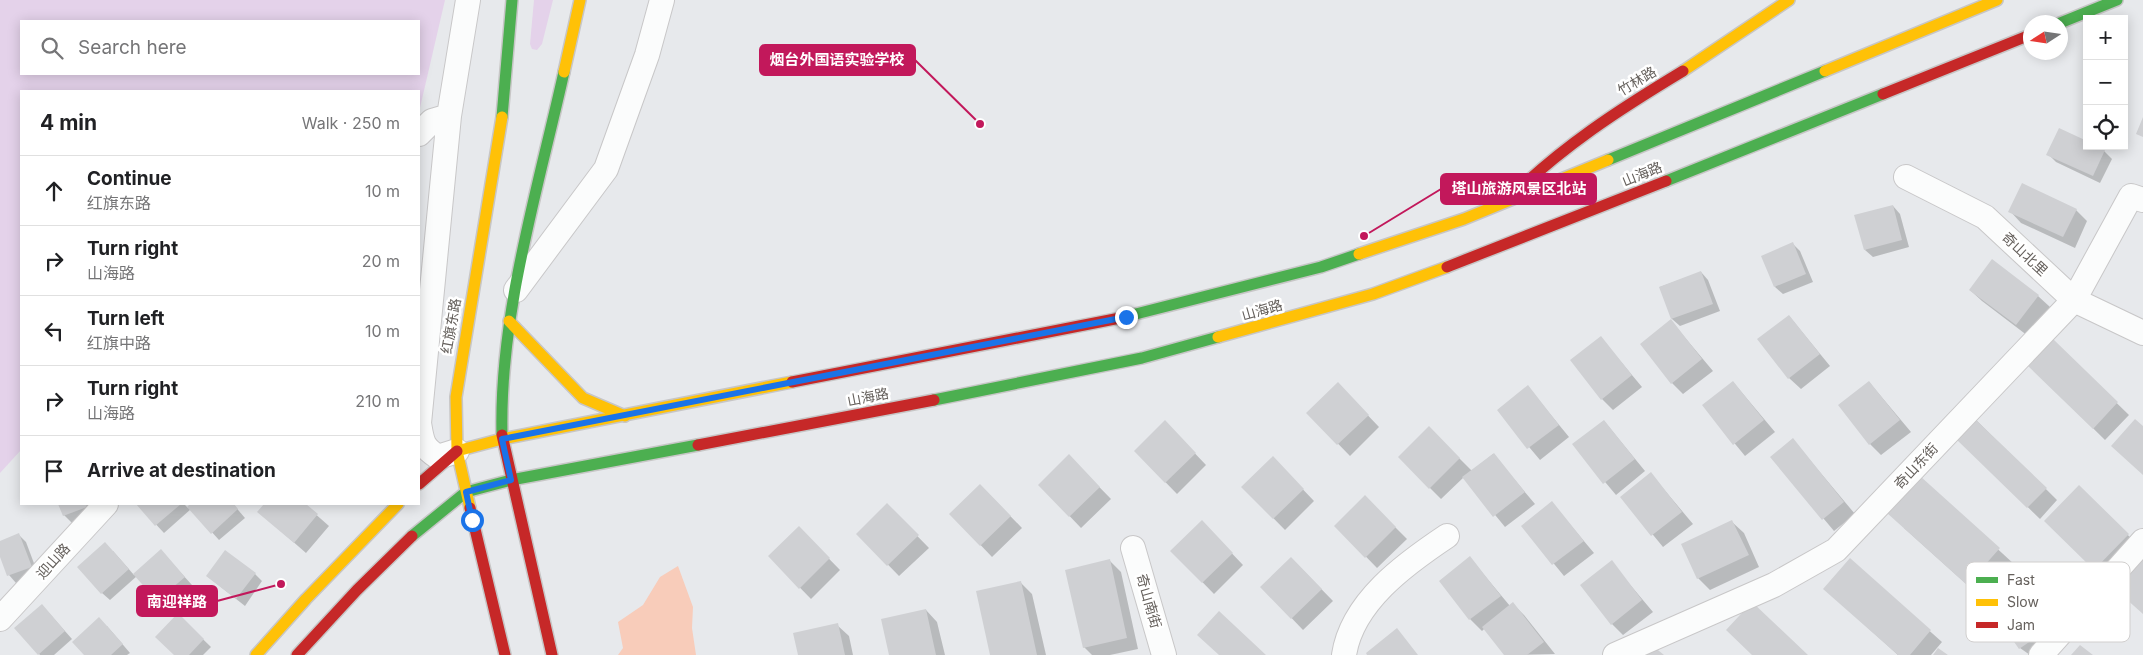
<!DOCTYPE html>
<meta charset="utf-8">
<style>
:root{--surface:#fff;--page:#f6f6f6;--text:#202124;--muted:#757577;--line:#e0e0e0}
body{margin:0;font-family:Inter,"Noto Sans SC",sans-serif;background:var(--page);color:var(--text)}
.controls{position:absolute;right:15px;top:15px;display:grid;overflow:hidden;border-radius:0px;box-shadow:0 2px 12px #0003}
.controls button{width:45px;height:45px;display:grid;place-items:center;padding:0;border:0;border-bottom:1px solid var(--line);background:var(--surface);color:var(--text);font:25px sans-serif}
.compass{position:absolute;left:2023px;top:15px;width:45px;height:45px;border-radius:50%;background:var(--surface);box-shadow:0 2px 12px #0003;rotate:258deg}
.stop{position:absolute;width:15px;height:15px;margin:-11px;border:4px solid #1a73e8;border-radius:50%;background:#fff}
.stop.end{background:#1a73e8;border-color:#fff;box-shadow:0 1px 5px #0008}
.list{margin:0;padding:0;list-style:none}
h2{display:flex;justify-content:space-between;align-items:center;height:65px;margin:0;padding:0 20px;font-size:21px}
h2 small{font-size:16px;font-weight:400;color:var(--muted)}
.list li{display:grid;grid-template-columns:32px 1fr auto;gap:15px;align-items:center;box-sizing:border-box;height:70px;padding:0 20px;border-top:1px solid var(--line)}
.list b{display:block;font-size:19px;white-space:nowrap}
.list p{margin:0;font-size:16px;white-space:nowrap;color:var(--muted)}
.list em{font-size:16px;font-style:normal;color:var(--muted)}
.icon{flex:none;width:28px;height:28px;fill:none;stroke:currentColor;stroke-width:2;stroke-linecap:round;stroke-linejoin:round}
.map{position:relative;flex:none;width:2143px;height:655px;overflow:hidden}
.search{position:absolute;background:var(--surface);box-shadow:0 2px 12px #0003;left:20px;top:20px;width:400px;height:55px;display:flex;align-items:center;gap:12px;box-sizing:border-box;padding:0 18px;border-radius:0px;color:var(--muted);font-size:19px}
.panel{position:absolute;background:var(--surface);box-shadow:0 2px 12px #0003;left:20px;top:90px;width:400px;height:415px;border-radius:0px}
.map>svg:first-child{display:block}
.green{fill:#e4d2ea;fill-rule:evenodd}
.water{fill:#f8ccba}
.shadow{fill:#0003}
.building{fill:#cfd0d3}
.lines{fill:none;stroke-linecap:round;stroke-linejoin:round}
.street-casing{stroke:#c8c7c8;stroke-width:26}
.fast-casing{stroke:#c7c6c6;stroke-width:14}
.slow-casing{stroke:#c7c6c6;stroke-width:14}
.jam-casing{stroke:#c7c6c6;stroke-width:14}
.street{stroke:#fbfcfc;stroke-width:24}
.fast{stroke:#4caf50;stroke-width:11}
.slow{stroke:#ffc107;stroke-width:11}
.jam{stroke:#c62828;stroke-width:11}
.route{stroke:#1a73e8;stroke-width:6}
.labels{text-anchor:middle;stroke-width:5;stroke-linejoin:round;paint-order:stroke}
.street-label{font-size:14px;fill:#65605c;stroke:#fff}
.key{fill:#fff;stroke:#d1cfce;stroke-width:1}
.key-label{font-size:14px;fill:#65605c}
.leader{fill:none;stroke:#c2185b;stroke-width:2}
.callout-dot{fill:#c2185b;stroke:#fff;stroke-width:2}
.callout{fill:#c2185b;stroke:#c2185b;stroke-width:2}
.callout-label{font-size:15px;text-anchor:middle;font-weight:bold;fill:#fff}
</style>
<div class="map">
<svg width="2143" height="655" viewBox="0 0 2143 655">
<rect width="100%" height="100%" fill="#e7e9ec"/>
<!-- green -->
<path class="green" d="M0 0H445L419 112V91H21V450L0 473ZM21 21H419V74H21Z
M534 0H553L542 44 537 50 532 49 530 44Z"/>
<!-- water -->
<path class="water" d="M678 566 693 607 692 628 696 655H618L623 648 618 622 643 605 660 577Z"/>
<!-- shadow -->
<path class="shadow" d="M2087 146 2104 151 2112 159 2100 183 2056 162 2048 154Z
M1893 206 1900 214 1909 247 1873 257 1865 250Z
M2076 210 2087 221 2075 248 2021 223 2010 211Z
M1793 244 1800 251 1813 282 1783 294 1775 287Z
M1701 272 1708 280 1720 311 1680 326 1672 319 1660 287Z
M1970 290 2038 296 2050 307 2028 336 1982 301Z
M1789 316 1830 366 1801 389 1789 378Z
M1671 321 1713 371 1683 394 1672 383Z
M1601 338 1642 387 1613 410 1602 399Z
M2053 341 2129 415 2105 440 2030 366Z
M1733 382 1775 432 1745 456 1704 406Z
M1869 382 1911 432 1881 455 1870 444Z
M1338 384 1379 427 1350 456 1308 413Z
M1528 387 1569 437 1540 460 1498 410Z
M1976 420 2057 500 2040 519 1958 439Z
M1604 421 1645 471 1616 495 1574 445Z
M1165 422 1206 465 1177 494 1135 451Z
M1429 428 1472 471 1493 454 1535 504 1505 527 1464 477 1441 499 1399 457Z
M1793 440 1855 514 1834 531 1772 457Z
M1069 456 1111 499 1081 528 1040 485Z
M1273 458 1314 501 1285 530 1243 487Z
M1651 474 1693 524 1663 547 1622 497Z
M1920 478 2014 564 1983 599 1904 528Z
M980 485 1022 528 992 557 951 514Z
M2079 487 2140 547 2106 581 2046 521Z
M1365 497 1407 539 1377 568 1336 526Z
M1552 503 1594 553 1564 576 1523 526Z
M59 504H89L94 514 72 523 64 515Z
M137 504H184L188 508 192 504H233L245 518 219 540 191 509 164 533Z
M266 504H304L329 526 306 553 259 512Z
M887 505 929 548 899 576 858 534Z
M1202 522 1243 565 1214 594 1172 551Z
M1732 522 1744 533 1759 567 1710 590 1698 578 1683 545Z
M799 528 840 570 811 599 769 556Z
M19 535 26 542 38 574 16 583 9 575 0 553V542Z
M113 551 134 575 161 551 192 585 166 608 137 576 110 600 102 593Z
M1291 558 1333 601 1303 630 1262 587Z
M1470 558 1510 606 1513 604 1524 615 1555 654 1506 655 1485 628 1482 631 1470 619 1440 581Z
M1850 560 1942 642 1931 655H1898L1825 589Z
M1110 561 1121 572 1138 649 1110 655H1092L1084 647Z
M1611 562 1653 612 1623 635 1612 624Z
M255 574 262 581 245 606 207 576Z
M1021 583 1032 594 1046 655H992Z
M2014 592 2050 640 2030 655 2020 648 1992 608Z
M926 610 937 622 945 655H891Z
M49 613 72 639 54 655H40L16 628Z
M178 615 211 647 203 655H176Z
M837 625 849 636 853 655H799Z
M107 626 130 653 127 655H85Z"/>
<!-- building -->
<path class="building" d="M2143 117V137L2136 134Z
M2059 128 2087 141V146H2097L2105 150 2093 176 2046 155Z
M2022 183 2077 209 2063 237 2008 212Z
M1893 205 1902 240 1864 250 1854 215Z
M1793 242 1806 274 1774 287 1761 256Z
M1992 259 2039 295 2016 325 1969 290Z
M1701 271 1713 304 1671 319 1702 359 1671 384 1640 344 1671 319 1659 287Z
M1789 315 1820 354 1788 379 1757 339Z
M1601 336 1632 375 1601 400 1570 360Z
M2053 339 2118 402 2093 429 2028 366Z
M1733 381 1764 420 1733 445 1702 405Z
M1869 381 1900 420 1869 445 1838 405Z
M1338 382 1369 415 1337 445 1306 413Z
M1528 385 1559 425 1527 449 1497 410Z
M1975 419 2047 488 2027 508 1956 439Z
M2135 419 2143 426V475L2111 446Z
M1165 420 1196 453 1165 483 1134 451Z
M1604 420 1635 459 1603 484 1572 444Z
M1429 426 1460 458 1429 489 1398 457Z
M1793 438 1844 502 1822 520 1770 457Z
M1494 453 1525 492 1493 517 1462 477Z
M1069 454 1100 487 1069 517 1038 485Z
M1273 456 1304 489 1273 519 1241 487Z
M1651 472 1682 512 1651 536 1620 497Z
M1920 476 2000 548 1967 585 1887 513Z
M980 484 1011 516 980 546 949 514Z
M2079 485 2129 534 2094 570 2044 521Z
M1365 495 1396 527 1365 558 1334 526Z
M1552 501 1584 541 1552 565 1521 526Z
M887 503 919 535 887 566 856 534Z
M58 504H86L87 507 63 516Z
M136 504H181L155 526Z
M190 504H234L238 509 211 534 187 507Z
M264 504H306L318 514 294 543 257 512Z
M1202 520 1233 553 1202 583 1170 551Z
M1732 520 1749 555 1697 579 1681 544Z
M799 526 830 558 799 589 768 556Z
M19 533 32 567 7 576 0 557V541Z
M105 542 129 569 101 594 77 567Z
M161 549 185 577 157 601 133 574Z
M225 550 256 573 236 599 206 576Z
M1470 556 1501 596 1469 620 1439 581Z
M2143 556V614L2115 589Z
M1291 557 1322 589 1291 619 1260 587Z
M1850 558 1931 630 1910 655H1898L1823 589Z
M1110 559 1127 638 1083 648 1065 570Z
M1612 560 1642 600 1611 625 1580 585Z
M1021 581 1037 655H990L976 591Z
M2014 590 2044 632 2019 649 1990 607Z
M1513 602 1544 642 1527 655H1504L1482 627Z
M1752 602 1808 655H1752L1726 630Z
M42 604 65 631 38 655 14 628Z
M926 609 936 655H889L881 619Z
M1219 611 1266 655H1219L1197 635Z
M178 613 204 639 189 655H174L155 637Z
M99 617 123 644 111 655H84L72 642Z
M838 623 845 655H798L793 633Z
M1397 628 1418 655H1367L1366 653Z
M1647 641 1664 655H1635Z
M2080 645 2093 655H2071Z
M1938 648 1948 655H1933Z"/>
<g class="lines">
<defs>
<path id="street" d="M419 134 432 121 449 116
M1906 177 1985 217 2074 300 2143 333
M516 290 606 169 647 55 662 0
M457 451 438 457C422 447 422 441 419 423L449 116 468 0
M1133 548 1164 655
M0 619 106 504
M1344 655C1352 602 1405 564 1447 536
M1615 655 1774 585 1836 550 2074 300 2131 196 2143 200
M2041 655 2143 541"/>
<path id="fast" d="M2060 23 2117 0
M502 117 512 0
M1608 160 1825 71
M1666 181 1883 94
M1120 318 1321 267 1359 254
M934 400 1142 358 1218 337
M502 435C499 315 538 189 564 72
M466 492 511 480 698 445
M412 536 466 492"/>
<path id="slow" d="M1683 71 1789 0
M1825 71 1997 0
M564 72 580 0
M1359 254 1464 219 1608 160
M509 321 583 398 625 416
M1218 337 1373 294 1447 267
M457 451 502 439 792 382
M470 508 457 451 456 397 502 117
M256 655 306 599 398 504"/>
<path id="jam" d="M1883 94 2030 35
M1509 199C1561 147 1620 109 1683 71
M1447 267 1666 181
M792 382 1120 318
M502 435 552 655
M698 445 934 400
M419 484 457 451
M470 508 505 655
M297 655 357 590 412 536"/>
</defs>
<!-- street casing -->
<use href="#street" class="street-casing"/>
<!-- fast casing -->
<use href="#fast" class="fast-casing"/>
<!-- slow casing -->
<use href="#slow" class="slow-casing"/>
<!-- jam casing -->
<use href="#jam" class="jam-casing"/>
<!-- street -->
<use href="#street" class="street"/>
<!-- fast -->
<use href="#fast" class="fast"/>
<!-- slow -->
<use href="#slow" class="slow"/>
<!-- jam -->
<use href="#jam" class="jam"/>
</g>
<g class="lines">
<!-- route -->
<path class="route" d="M472 520 466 492 511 480 502 439 1126 317"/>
</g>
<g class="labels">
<!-- street labels -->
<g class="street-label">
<text transform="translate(1637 81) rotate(-31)" y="5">竹林路</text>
<text transform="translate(1642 174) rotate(-22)" y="5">山海路</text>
<text transform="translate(2025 254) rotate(43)" y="5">奇山北里</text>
<text transform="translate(1262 310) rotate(-16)" y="5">山海路</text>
<text transform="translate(451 326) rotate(-80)" y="5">红旗东路</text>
<text transform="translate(868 397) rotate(-11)" y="5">山海路</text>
<text transform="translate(1916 466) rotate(-47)" y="5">奇山东街</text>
<text transform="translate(53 561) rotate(-48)" y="5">迎山路</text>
<text transform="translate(1149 601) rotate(74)" y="5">奇山南街</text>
</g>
</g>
<!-- legend -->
<rect x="1966" y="562" width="164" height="80" rx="8" class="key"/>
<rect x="1976" y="577" width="22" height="6" fill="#4caf50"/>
<rect x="1976" y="599" width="22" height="7" fill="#ffc107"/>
<rect x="1976" y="622" width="22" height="6" fill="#c62828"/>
<g class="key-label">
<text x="2007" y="585">Fast</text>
<text x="2007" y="607">Slow</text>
<text x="2007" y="630">Jam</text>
</g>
<!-- callouts -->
<path class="leader" d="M980 124L915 60M1364 236L1441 189M281 584L217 601"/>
<g class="callout-dot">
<circle cx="980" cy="124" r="5"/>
<circle cx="1364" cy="236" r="5"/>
<circle cx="281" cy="584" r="5"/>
</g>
<g class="callout">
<rect x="760" y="45" width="155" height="30" rx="5"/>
<rect x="1441" y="174" width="155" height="30" rx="5"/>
<rect x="137" y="586" width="80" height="30" rx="5"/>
</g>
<g class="callout-label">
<text x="837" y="65">烟台外国语实验学校</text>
<text x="1519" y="194">塔山旅游风景区北站</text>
<text x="177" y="607">南迎祥路</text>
</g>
</svg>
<div class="controls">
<button>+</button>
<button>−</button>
<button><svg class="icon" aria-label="locate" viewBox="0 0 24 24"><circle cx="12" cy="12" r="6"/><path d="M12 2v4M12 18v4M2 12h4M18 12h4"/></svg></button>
</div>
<svg class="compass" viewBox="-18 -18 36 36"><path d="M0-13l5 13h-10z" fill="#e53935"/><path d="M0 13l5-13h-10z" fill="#757577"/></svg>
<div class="stop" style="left:472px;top:520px"></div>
<div class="stop end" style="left:1126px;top:317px"></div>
<div class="search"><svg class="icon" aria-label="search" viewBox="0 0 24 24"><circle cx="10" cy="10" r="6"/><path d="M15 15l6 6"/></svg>Search here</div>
<section class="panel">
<h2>4 min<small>Walk · 250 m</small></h2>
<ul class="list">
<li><svg class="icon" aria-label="ahead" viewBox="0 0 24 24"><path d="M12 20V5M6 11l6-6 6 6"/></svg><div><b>Continue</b><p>红旗东路</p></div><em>10 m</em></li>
<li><svg class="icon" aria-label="right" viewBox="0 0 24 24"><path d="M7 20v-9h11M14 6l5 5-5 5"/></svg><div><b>Turn right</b><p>山海路</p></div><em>20 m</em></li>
<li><svg class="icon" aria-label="left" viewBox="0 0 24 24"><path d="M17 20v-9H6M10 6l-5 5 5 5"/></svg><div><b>Turn left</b><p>红旗中路</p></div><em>10 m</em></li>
<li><svg class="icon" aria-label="right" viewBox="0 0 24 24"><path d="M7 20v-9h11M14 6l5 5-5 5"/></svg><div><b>Turn right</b><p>山海路</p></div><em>210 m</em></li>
<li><svg class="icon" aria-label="arrive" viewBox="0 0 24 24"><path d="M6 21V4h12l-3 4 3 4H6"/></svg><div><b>Arrive at destination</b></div></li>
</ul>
</section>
</div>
